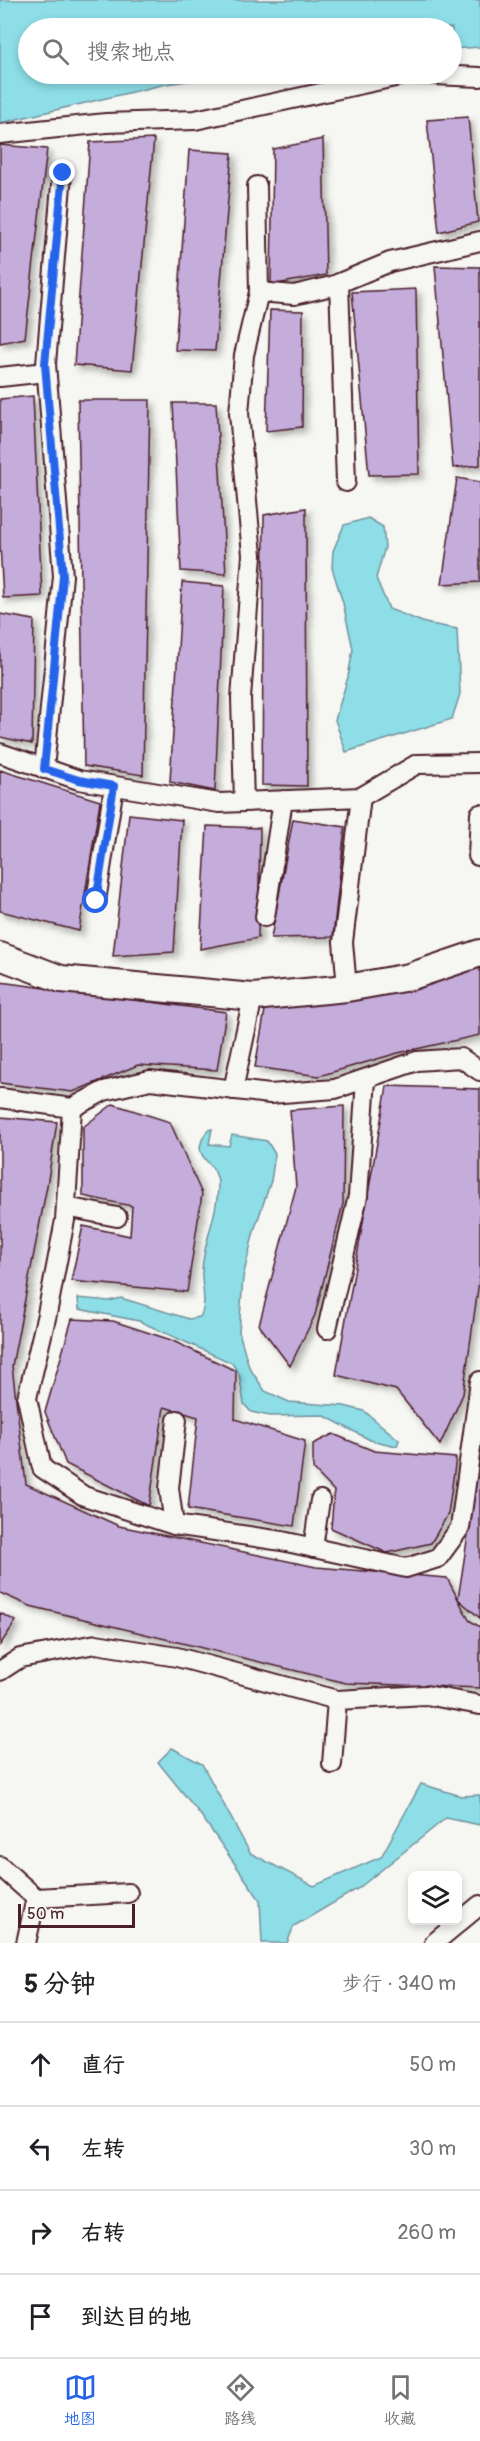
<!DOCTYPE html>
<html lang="zh">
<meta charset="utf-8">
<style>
:root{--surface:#fff;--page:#f6f6f6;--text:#202124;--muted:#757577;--line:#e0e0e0;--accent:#2563eb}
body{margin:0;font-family:Pangolin,"LXGW WenKai TC",sans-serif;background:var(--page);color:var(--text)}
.controls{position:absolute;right:18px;bottom:18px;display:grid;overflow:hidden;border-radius:9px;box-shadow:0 3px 9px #0003}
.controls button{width:54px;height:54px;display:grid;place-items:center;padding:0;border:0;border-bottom:2px solid var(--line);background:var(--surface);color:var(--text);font:30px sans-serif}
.scale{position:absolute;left:18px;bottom:15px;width:117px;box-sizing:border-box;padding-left:6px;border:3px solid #4a1f2b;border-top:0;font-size:16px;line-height:21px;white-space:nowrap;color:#4a1f2b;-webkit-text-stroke:4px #f6f6f2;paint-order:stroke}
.stop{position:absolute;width:18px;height:18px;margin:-14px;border:4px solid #2563eb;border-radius:50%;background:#fff}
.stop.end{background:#2563eb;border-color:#fff;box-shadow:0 2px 6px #0008}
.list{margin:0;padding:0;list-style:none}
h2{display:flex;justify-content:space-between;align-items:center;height:78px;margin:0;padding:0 24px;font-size:26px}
h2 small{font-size:20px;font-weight:400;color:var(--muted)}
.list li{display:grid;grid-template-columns:39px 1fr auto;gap:18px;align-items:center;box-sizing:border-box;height:84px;padding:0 24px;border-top:2px solid var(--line)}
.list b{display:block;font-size:22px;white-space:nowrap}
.list em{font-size:20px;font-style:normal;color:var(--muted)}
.icon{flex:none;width:33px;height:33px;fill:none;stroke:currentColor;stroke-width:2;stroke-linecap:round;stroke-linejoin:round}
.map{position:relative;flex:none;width:480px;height:1943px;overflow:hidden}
.search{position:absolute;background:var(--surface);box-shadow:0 3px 9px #0003;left:18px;right:18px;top:18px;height:66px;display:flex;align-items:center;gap:15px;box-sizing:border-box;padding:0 21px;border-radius:33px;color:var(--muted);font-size:22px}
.sheet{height:414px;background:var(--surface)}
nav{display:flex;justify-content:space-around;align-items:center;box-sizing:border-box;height:84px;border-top:2px solid var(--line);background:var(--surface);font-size:16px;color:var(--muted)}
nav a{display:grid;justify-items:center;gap:3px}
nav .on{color:var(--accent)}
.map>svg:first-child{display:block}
.water{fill:#8ddee7;stroke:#72929c;stroke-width:1.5}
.building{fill:#c4acdb;stroke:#4a1f2b;stroke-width:1.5;filter:url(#shadow)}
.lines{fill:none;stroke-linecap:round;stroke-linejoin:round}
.street-casing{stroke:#4a1f2b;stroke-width:22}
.secondary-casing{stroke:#4a1f2b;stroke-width:30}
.street{stroke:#f6f6f2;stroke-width:18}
.secondary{stroke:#f6f6f2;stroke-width:26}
.route{stroke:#2563eb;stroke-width:8}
</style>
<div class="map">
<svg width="480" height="1943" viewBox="0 0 480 1943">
<defs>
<filter id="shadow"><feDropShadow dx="4.5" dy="4.5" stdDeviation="3" flood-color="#0004"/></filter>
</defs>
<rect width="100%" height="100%" fill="#f6f6f2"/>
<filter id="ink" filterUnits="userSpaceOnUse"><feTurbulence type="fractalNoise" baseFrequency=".0167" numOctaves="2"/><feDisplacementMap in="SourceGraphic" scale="12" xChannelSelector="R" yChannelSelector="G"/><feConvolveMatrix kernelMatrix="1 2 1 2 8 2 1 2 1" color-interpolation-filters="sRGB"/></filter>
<g filter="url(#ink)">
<!-- water -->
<path class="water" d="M0 0H480V47L452 49V28H28V74H237L166 84 0 123Z
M368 518 383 527 385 547 376 578 389 609 425 623 457 629 460 694 452 719 346 752 335 720 348 677 353 649 343 603 332 568 333 551 344 525Z
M212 1129 209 1144 229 1146 232 1135 267 1141 275 1154 271 1181 254 1231 243 1277 239 1332 249 1367 265 1391 289 1402 344 1406 364 1411 399 1440 397 1446 370 1440 323 1415 270 1416 251 1412 244 1404 239 1374 232 1363 139 1321 79 1309 78 1298 109 1301 121 1298 189 1319 200 1317C208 1303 201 1287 202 1271 203 1243 219 1211 218 1183 217 1158 186 1160 208 1130Z
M172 1748 202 1764 250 1853 314 1886 381 1857 421 1784 461 1796 480 1795V1825L446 1818 359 1888 294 1926 287 1943H262L260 1900 200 1814 158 1762Z"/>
<!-- building -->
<path class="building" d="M468 117 478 222 439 232 427 120Z
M154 139 132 370 74 365 90 142Z
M323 139 326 275 271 285 273 149Z
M0 145 47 149 25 338 0 343Z
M189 150 232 153 215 351 175 350Z
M435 266 480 267V465L453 468Z
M416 289 419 474 369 475 352 292Z
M270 310 303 311 302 427 266 431Z
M33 396 42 596 3 598 0 544V399Z
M78 400H150L143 775 84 766Z
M173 403H216L226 574 181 571Z
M457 478 480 482V582L442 584Z
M306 508 307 786 262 785 264 515Z
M182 582 224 586 215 791 170 782Z
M0 614 34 620 32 744 0 737Z
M0 770 100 801 79 931 0 911Z
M129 814 182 820 174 952 113 956Z
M293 819 345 827 333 937 271 938Z
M207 826 260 828 258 938 200 949Z
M480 950V1035L398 1053 319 1076 255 1067 265 1010Z
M0 982 226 1012 217 1070 138 1065 73 1092 0 1083Z
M387 1086 480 1089V1274L463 1394 440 1445 396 1390 336 1375Z
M113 1104 170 1122 202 1194 187 1292 71 1281 83 1226 130 1236 132 1206 83 1196V1127Z
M344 1106 343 1204 315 1315 290 1366 259 1325 296 1187 290 1110Z
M0 1117 57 1122 47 1186 12 1366 26 1484 119 1526 316 1567 447 1578 469 1620 480 1627V1688L346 1683 30 1606 0 1593Z
M72 1319 113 1321 171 1340 236 1371 235 1419 305 1441 294 1526 188 1509 198 1417 164 1407 149 1506 66 1464 45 1412Z
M333 1434 374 1451 456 1458 448 1514 431 1543 387 1553 331 1528 334 1491 313 1469V1444Z
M480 1457V1618L458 1599Z
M0 1613 16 1621 0 1645Z"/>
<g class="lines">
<defs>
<path id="street" d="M410 74 480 77
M0 134 106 123 195 120 409 74
M339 283 346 482
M259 292 294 295 332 286 390 262 480 241
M0 377 46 372
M0 753 79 780 219 803 361 797 417 764 480 763
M44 769 63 576 46 364 62 173
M244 802 241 698 252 555 239 413 244 355 259 292 257 186
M478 856 480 814
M96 901 114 786
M265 917 283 800
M347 988 343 942 361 797
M233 1090 253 997
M0 1098 72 1108 65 1220 47 1314 27 1398 42 1468 84 1496 174 1525 282 1541 406 1568 438 1558 460 1528 480 1381
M72 1108 104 1091 150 1080 270 1094 335 1089 417 1061 461 1058 480 1071
M66 1207 117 1217
M327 1329 358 1196 366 1079
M174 1525 169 1488 177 1420
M313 1548 320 1500
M0 1671 20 1658 96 1644 177 1657 337 1700 426 1695 480 1705
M332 1764 337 1700
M0 1866 36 1898 26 1943
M36 1898 128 1893
M434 1943 480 1905"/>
<path id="secondary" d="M0 956 61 979 253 997 347 988 409 977 480 953"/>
</defs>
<!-- street casing -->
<use href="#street" class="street-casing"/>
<!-- secondary casing -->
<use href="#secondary" class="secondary-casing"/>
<!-- street -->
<use href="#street" class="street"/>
<!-- secondary -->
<use href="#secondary" class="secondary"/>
</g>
</g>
<g class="lines" filter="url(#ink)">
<!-- route -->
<path class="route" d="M63 173 45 364 63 576 44 769 79 780 114 786 96 901"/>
</g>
</svg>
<div class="controls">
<button><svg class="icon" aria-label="layers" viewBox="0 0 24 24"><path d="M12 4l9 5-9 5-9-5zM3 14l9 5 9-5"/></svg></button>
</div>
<div class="scale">50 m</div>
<div class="stop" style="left:96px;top:901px"></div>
<div class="stop end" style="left:63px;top:173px"></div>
<div class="search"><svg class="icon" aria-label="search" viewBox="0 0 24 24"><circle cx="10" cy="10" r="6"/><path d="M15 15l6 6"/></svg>搜索地点</div>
</div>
<section class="sheet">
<h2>5 分钟<small>步行 · 340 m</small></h2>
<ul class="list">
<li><svg class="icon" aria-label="ahead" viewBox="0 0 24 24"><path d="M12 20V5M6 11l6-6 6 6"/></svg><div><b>直行</b></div><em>50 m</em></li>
<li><svg class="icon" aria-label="left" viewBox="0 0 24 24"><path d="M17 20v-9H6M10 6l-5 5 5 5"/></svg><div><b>左转</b></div><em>30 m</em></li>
<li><svg class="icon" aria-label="right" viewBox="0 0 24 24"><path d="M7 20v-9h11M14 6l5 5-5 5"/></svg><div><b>右转</b></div><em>260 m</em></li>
<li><svg class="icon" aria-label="arrive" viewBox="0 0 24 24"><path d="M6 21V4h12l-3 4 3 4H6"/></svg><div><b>到达目的地</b></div></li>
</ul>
</section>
<nav>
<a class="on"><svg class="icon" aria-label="map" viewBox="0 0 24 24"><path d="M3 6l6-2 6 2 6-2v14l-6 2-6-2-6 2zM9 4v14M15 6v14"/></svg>地图</a>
<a><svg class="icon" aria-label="directions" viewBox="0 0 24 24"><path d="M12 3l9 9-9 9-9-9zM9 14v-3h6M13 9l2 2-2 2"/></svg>路线</a>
<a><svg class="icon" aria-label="saved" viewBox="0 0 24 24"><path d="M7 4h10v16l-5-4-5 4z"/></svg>收藏</a>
</nav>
